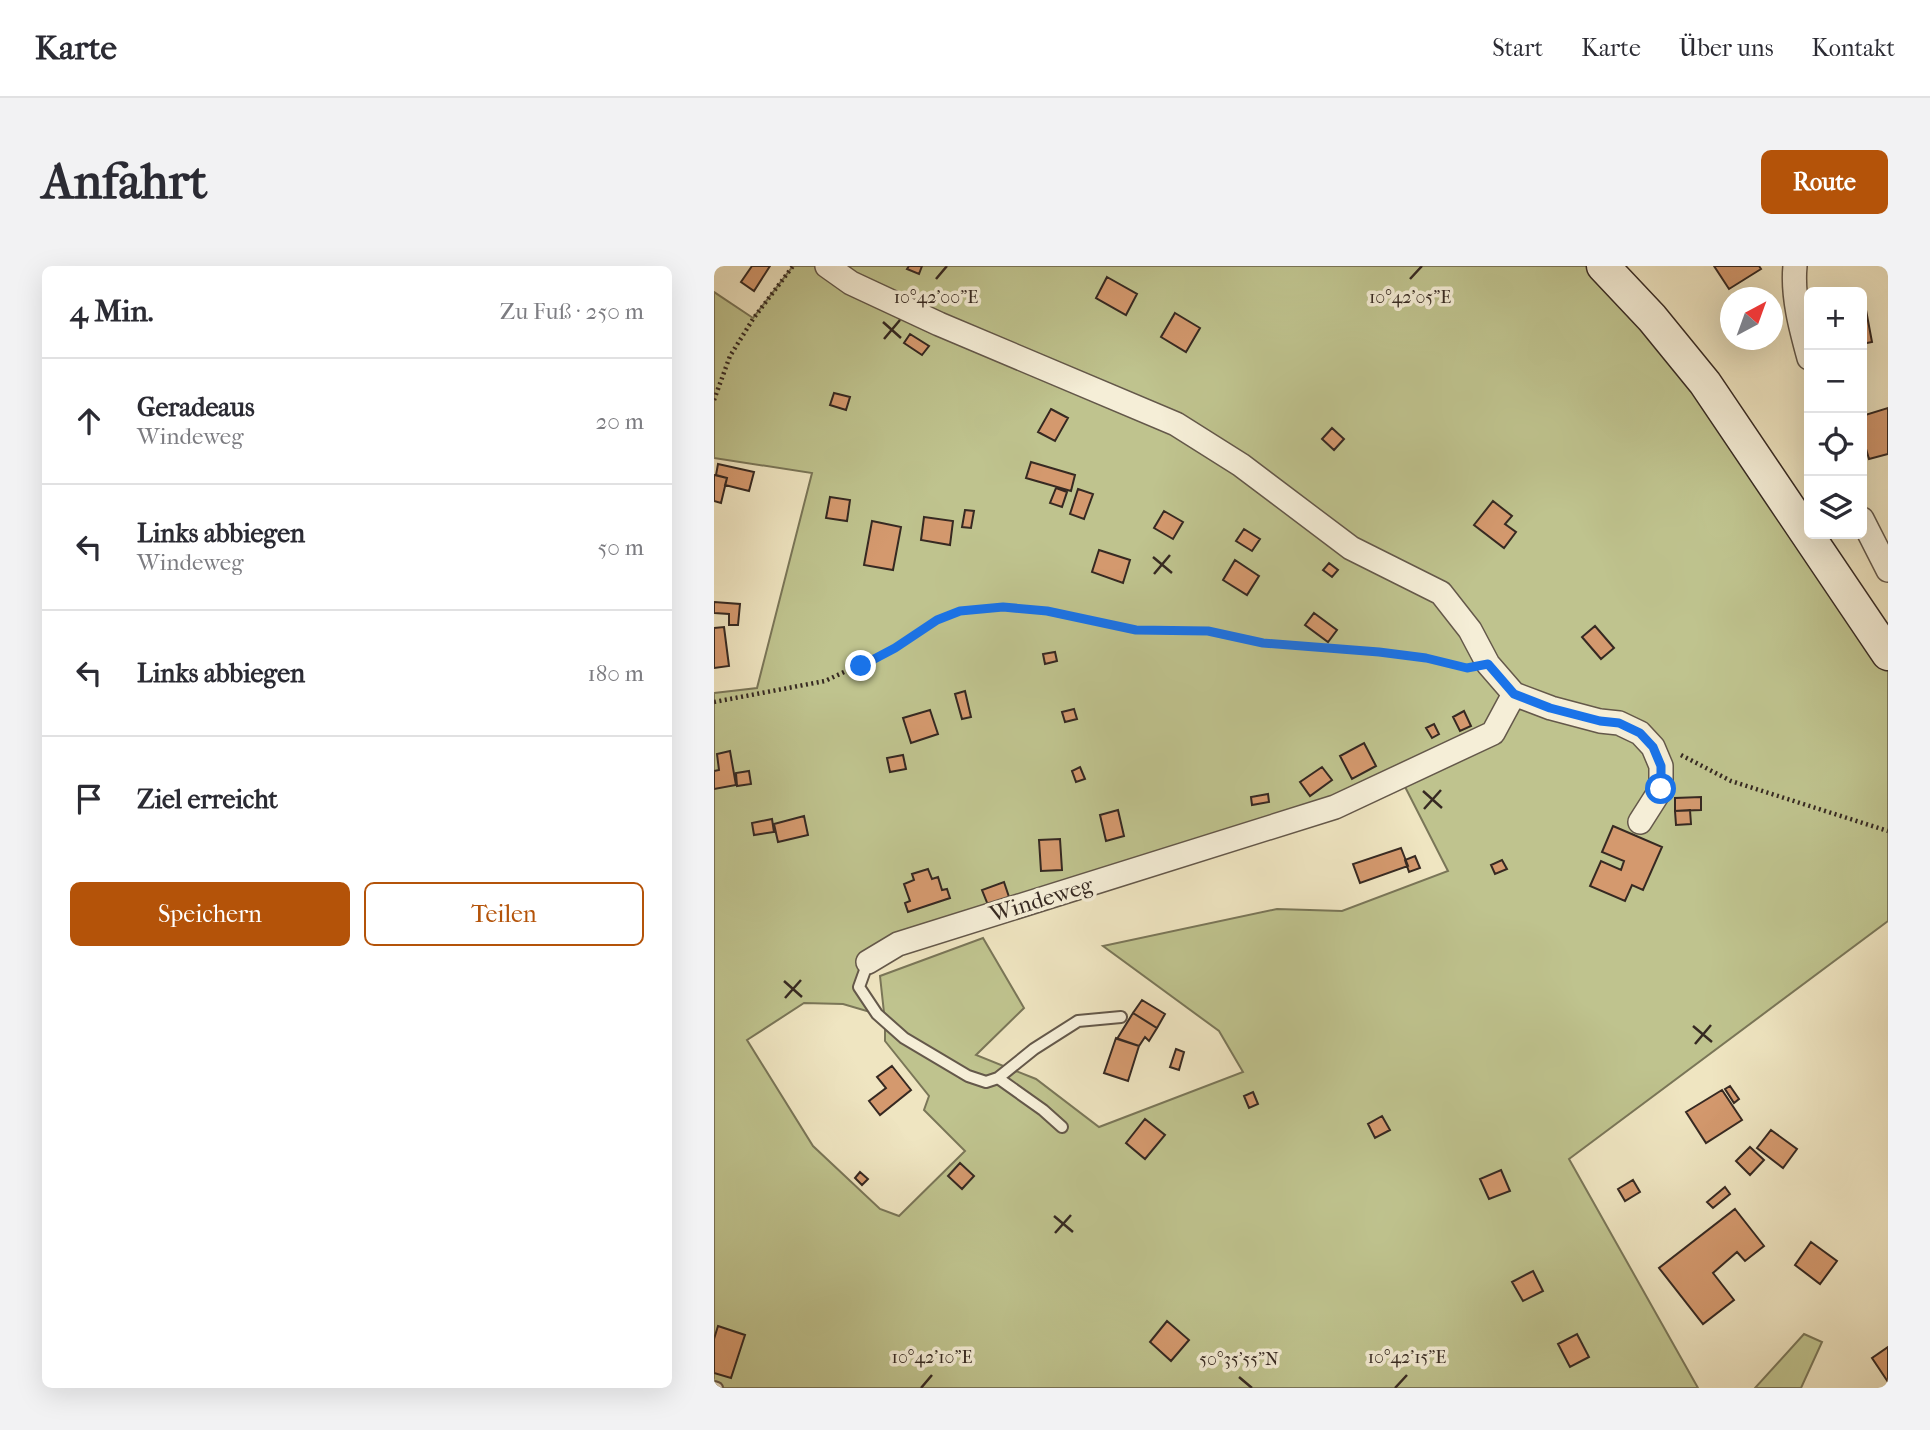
<!DOCTYPE html>
<html lang="de">
<meta charset="utf-8">
<style>
:root{--surface:#fff;--page:#f2f2f3;--text:#2b2b33;--muted:#7c7c81;--line:#e1e1e2;--accent:#b45309}
body{margin:0;font-family:"IM FELL French Canon",serif;background:var(--page);color:var(--text)}
.controls{position:absolute;right:21px;top:21px;display:grid;overflow:hidden;border-radius:10px;box-shadow:0 7px 28px #0002}
.controls button{width:63px;height:63px;display:grid;place-items:center;padding:0;border:0;border-bottom:2px solid var(--line);background:var(--surface);color:var(--text);font:35px sans-serif}
.compass{position:absolute;left:1006px;top:21px;width:63px;height:63px;border-radius:50%;background:var(--surface);box-shadow:0 7px 28px #0002;rotate:41deg}
.stop{position:absolute;width:21px;height:21px;margin:-16px;border:5px solid #1a73e8;border-radius:50%;background:#fff}
.stop.end{background:#1a73e8;border-color:#fff;box-shadow:0 2px 7px #0008}
.list{margin:0;padding:0;list-style:none}
h2{display:flex;justify-content:space-between;align-items:center;height:91px;margin:0;padding:0 28px;font-size:30px}
h2 small{font-size:23px;font-weight:400;color:var(--muted)}
.list li{display:grid;grid-template-columns:46px 1fr auto;gap:21px;align-items:center;box-sizing:border-box;height:126px;padding:0 28px;border-top:2px solid var(--line)}
.list b{display:block;font-size:26px;white-space:nowrap}
.list p{margin:0;font-size:23px;white-space:nowrap;color:var(--muted)}
.list em{font-size:23px;font-style:normal;color:var(--muted)}
.actions{display:flex;gap:14px;padding:21px 28px}
.actions a{flex:1;padding:16px 0;border:2px solid var(--accent);border-radius:10px;text-align:center;font-size:24px;color:var(--accent)}
.actions .main{background:var(--accent);color:#fff}
.icon{flex:none;width:38px;height:38px;fill:none;stroke:currentColor;stroke-width:2;stroke-linecap:round;stroke-linejoin:round}
.map{position:relative;flex:none;width:1174px;height:1122px;overflow:hidden;border-radius:10px}
header{display:flex;align-items:center;gap:42px;box-sizing:border-box;height:98px;padding:0 35px;background:var(--surface);border-bottom:2px solid var(--line)}
header strong{font-size:33px}
nav{display:flex;gap:38px;margin-inline-start:auto;font-size:24px}
.intro{display:flex;align-items:center;justify-content:space-between;box-sizing:border-box;height:168px;padding:0 42px}
h1{margin:0;font-size:49px}
.button{padding:18px 32px;border-radius:10px;background:var(--accent);color:#fff;font-size:24px;font-weight:700}
main{display:flex;gap:42px;padding:0 42px}
aside{flex:1;background:var(--surface);border-radius:10px;box-shadow:0 7px 28px #0002}
.map>svg:first-child{display:block}
.green{fill:#bfc38e;stroke:#7a7658;stroke-width:2;fill-rule:evenodd}
.building{fill:#d4996e;stroke:#362922;stroke-width:2}
.lines{fill:none;stroke-linecap:round;stroke-linejoin:round}
.lane-casing{stroke:#64584a;stroke-width:14}
.street-casing{stroke:#64584a;stroke-width:26}
.secondary-casing{stroke:#362922;stroke-width:35}
.path{stroke:#362922;stroke-width:4.5;stroke-dasharray:2 3.5;stroke-linecap:butt}
.lane{stroke:#f5eed7;stroke-width:10}
.street{stroke:#f5eed7;stroke-width:23}
.secondary{stroke:#f5eed7;stroke-width:32}
.route{stroke:#1a73e8;stroke-width:9}
.ticks{fill:none;stroke:#362922;stroke-width:2.5}
.labels{text-anchor:middle;stroke-width:7;stroke-linejoin:round;paint-order:stroke}
.street-label{font-size:23px;fill:#362922;stroke:#f5eed7}
.ticks-label{font-size:18px;text-anchor:middle;fill:#362922;stroke:#f5eed7;stroke-width:7;stroke-linejoin:round;paint-order:stroke}
</style>
<header>
<strong>Karte</strong>
<nav><a>Start</a><a>Karte</a><a>Über uns</a><a>Kontakt</a></nav>
</header>
<div class="intro"><h1>Anfahrt</h1><a class="button">Route</a></div>
<main>
<aside>
<h2>4 Min.<small>Zu Fuß · 250 m</small></h2>
<ul class="list">
<li><svg class="icon" aria-label="ahead" viewBox="0 0 24 24"><path d="M12 20V5M6 11l6-6 6 6"/></svg><div><b>Geradeaus</b><p>Windeweg</p></div><em>20 m</em></li>
<li><svg class="icon" aria-label="left" viewBox="0 0 24 24"><path d="M17 20v-9H6M10 6l-5 5 5 5"/></svg><div><b>Links abbiegen</b><p>Windeweg</p></div><em>50 m</em></li>
<li><svg class="icon" aria-label="left" viewBox="0 0 24 24"><path d="M17 20v-9H6M10 6l-5 5 5 5"/></svg><div><b>Links abbiegen</b></div><em>180 m</em></li>
<li><svg class="icon" aria-label="arrive" viewBox="0 0 24 24"><path d="M6 21V4h12l-3 4 3 4H6"/></svg><div><b>Ziel erreicht</b></div></li>
</ul>
<div class="actions"><a class="main">Speichern</a><a>Teilen</a></div>
</aside>
<div class="map">
<svg width="1174" height="1122" viewBox="0 0 1174 1122">
<rect width="100%" height="100%" fill="#efe5c1"/>
<filter id="stains"><feTurbulence type="fractalNoise" baseFrequency=".00286" numOctaves="4"/><feColorMatrix values="0 0 0 0 .2 0 0 0 0 .09 0 0 0 0 .02 0 0 0 .5 -.17"/></filter>
<radialGradient id="worn" r=".72"><stop offset=".6" stop-color="#630" stop-opacity="0"/><stop offset="1" stop-color="#630" stop-opacity=".3"/></radialGradient>
<!-- green -->
<path class="green" d="M79 0H889L1174 388V655L855 893 984 1122H0V427L43 422 98 207 0 192V26L39 52ZM686 511 734 605 628 645 563 643 389 680 505 765 529 806 385 861 322 813 262 789 310 742 269 672 166 710 171 756V775L215 830 210 844 251 885 185 950 166 943 99 880 33 774 90 737 129 738 163 748 145 721 154 696Z
M1090 1068 1108 1076 1087 1122H1041Z"/>
<!-- building -->
<path class="building" d="M38 0H56L40 25 27 16Z
M195 0H208L205 8 193 3Z
M1000 0H1045L1047 3 1015 23Z
M393 11 423 28 412 49 382 32Z
M1152 44 1158 76 1148 78V45Z
M461 47 486 62 472 86 447 71Z
M196 68 215 80 208 89 190 77Z
M120 127 136 131 132 144 116 139Z
M1174 142V188L1155 193 1148 169V150Z
M337 143 354 152 341 175 324 166Z
M618 162 630 173 620 184 608 173Z
M317 196 361 209 357 225 312 212Z
M4 198 40 206 35 225 11 219 13 212 2 209Z
M0 209 13 212 7 237 0 235Z
M342 222 353 226 348 241 336 237Z
M364 223 379 228 370 253 356 248Z
M116 231 136 234 133 255 112 252Z
M779 235 798 250 791 258 802 266 790 282 760 259Z
M251 244 260 245 257 262 248 261Z
M450 245 469 256 459 273 440 262Z
M210 251 239 255 236 279 207 274Z
M158 255 187 261 179 304 150 299Z
M530 263 546 273 538 285 522 275Z
M385 284 416 294 409 317 378 306Z
M521 294 545 310 533 329 509 314Z
M615 297 624 304 618 311 609 304Z
M0 336 26 338 24 359H15V348L0 347Z
M600 347 623 364 614 376 591 359Z
M881 360 900 382 887 393 868 371Z
M10 361 15 400 0 402V362Z
M341 386 343 395 331 398 329 388Z
M251 425 257 451 248 453 241 428Z
M360 443 363 453 351 456 348 446Z
M216 444 224 468 197 477 189 452Z
M750 445 757 460 746 465 739 451Z
M720 458 725 468 718 472 712 462Z
M650 477 662 500 638 513 626 490Z
M16 485 22 519 0 523V505L5 504 3 488Z
M189 489 192 503 176 506 173 492Z
M366 501 371 513 362 516 358 505Z
M608 501 618 514 596 530 586 516Z
M35 505 37 518 23 520 22 507Z
M554 528 555 536 538 539 537 531Z
M987 531V544L961 545V532Z
M404 544 410 570 392 575 386 549Z
M976 544 977 558 962 559 961 545Z
M90 550 94 569 64 576 60 558Z
M58 553 60 566 40 569 38 557Z
M899 560 948 581 929 624 918 619 911 635 876 620 887 595 907 604 910 595 888 586Z
M346 573 348 604 327 605 325 574Z
M687 582 694 600 646 617 639 598Z
M701 590 706 602 695 606 691 594Z
M788 594 793 603 781 608 777 599Z
M214 603 218 613 224 611 228 624 233 623 236 632 194 646 191 637 196 635 190 618 200 614 198 608Z
M290 616 295 631 274 639 268 624Z
M428 734 451 748 443 762 419 747Z
M419 747 443 762 435 775 431 771 425 780 403 773Z
M402 772 425 780 414 815 390 807Z
M462 783 470 786 465 804 456 801Z
M178 800 197 824 166 849 155 835 172 822 163 811Z
M1016 820 1025 833 1020 837 1011 823Z
M1008 824 1028 854 992 877 972 846Z
M539 826 544 838 535 842 530 830Z
M668 850 676 864 661 872 654 858Z
M431 853 451 869 431 893 412 877Z
M1057 864 1083 883 1069 902 1043 882Z
M1036 881 1050 894 1036 909 1022 895Z
M246 897 260 910 248 923 234 910Z
M787 904 796 925 775 933 766 913Z
M146 906 154 913 148 919 141 912Z
M919 914 926 926 911 935 904 923Z
M1011 921 1016 928 999 942 993 936Z
M1021 943 1050 980 1031 995 1023 986 999 1007 1020 1034 989 1058 945 1002Z
M1097 976 1123 995 1106 1018 1081 999Z
M819 1005 829 1025 809 1035 798 1016Z
M453 1055 475 1074 457 1095 436 1076Z
M4 1060 31 1069 17 1112 0 1107V1073Z
M863 1068 875 1091 856 1101 844 1078Z
M1174 1081V1116L1158 1092Z"/>
<g class="lines">
<defs>
<path id="lane" d="M154 696 145 721 163 748 190 772 254 810 272 816 284 812 320 783 364 755 407 751
M284 812 329 844 348 861
M0 1121 3 1122"/>
<path id="street" d="M113 0 137 17 225 58 462 158 527 199 637 282 727 327 756 364 774 398 800 428 779 467 621 541 184 678 154 696
M1081 0C1078 30 1087 63 1095 92
M1148 253 1174 304
M800 428 837 442 886 455 905 457 926 467 939 481 947 500V523L926 556"/>
<path id="secondary" d="M889 0 938 52 991 117 1174 388"/>
</defs>
<!-- lane casing -->
<use href="#lane" class="lane-casing"/>
<!-- street casing -->
<use href="#street" class="street-casing"/>
<!-- secondary casing -->
<use href="#secondary" class="secondary-casing"/>
<!-- path -->
<path class="path" d="M0 134 16 90 39 53 79 0
M0 436 111 415 181 382 223 354 246 345 289 341 333 345 422 364 494 365 549 377 712 392 749 401
M967 489 1017 515 1174 565"/>
<!-- lane -->
<use href="#lane" class="lane"/>
<!-- street -->
<use href="#street" class="street"/>
<!-- secondary -->
<use href="#secondary" class="secondary"/>
</g>
<g class="lines">
<!-- route -->
<path class="route" d="M147 400 181 382 223 354 246 345 289 341 333 345 422 364 494 365 549 377 665 386 712 392 753 402 774 398 800 428 836 442 886 455 905 457 926 467 939 481 947 500V523"/>
</g>
<!-- ticks -->
<path class="ticks" d="M222 13 233 0M696 13 708 0M169 56 187 72M170 73 186 54M439 291 458 307M440 308 456 289M709 525 728 542M710 543 727 524M70 715 88 731M71 732 87 714M979 760 998 776M981 778 997 759M340 950 359 966M341 967 357 949M525 1111 538 1122M207 1122 218 1109M681 1122 693 1109"/>
<g class="labels">
<!-- street labels -->
<g class="street-label">
<text transform="translate(327 633) rotate(-17)" y="8">Windeweg</text>
</g>
</g>
<g class="ticks-label">
<text x="222" y="37">10°42'00"E</text>
<text x="696" y="37">10°42'05"E</text>
<text x="218" y="1097">10°42'10"E</text>
<text x="693" y="1097">10°42'15"E</text>
<text x="525" y="1099">50°35'55"N</text>
</g>
<rect width="100%" height="100%" filter="url(#stains)"/>
<rect width="100%" height="100%" fill="url(#worn)"/>
</svg>
<div class="controls">
<button>+</button>
<button>−</button>
<button><svg class="icon" aria-label="locate" viewBox="0 0 24 24"><circle cx="12" cy="12" r="6"/><path d="M12 2v4M12 18v4M2 12h4M18 12h4"/></svg></button>
<button><svg class="icon" aria-label="layers" viewBox="0 0 24 24"><path d="M12 4l9 5-9 5-9-5zM3 14l9 5 9-5"/></svg></button>
</div>
<svg class="compass" viewBox="-18 -18 36 36"><path d="M0-13l5 13h-10z" fill="#e53935"/><path d="M0 13l5-13h-10z" fill="#7c7c81"/></svg>
<div class="stop" style="left:947px;top:523px"></div>
<div class="stop end" style="left:147px;top:400px"></div>
</div>
</main>
